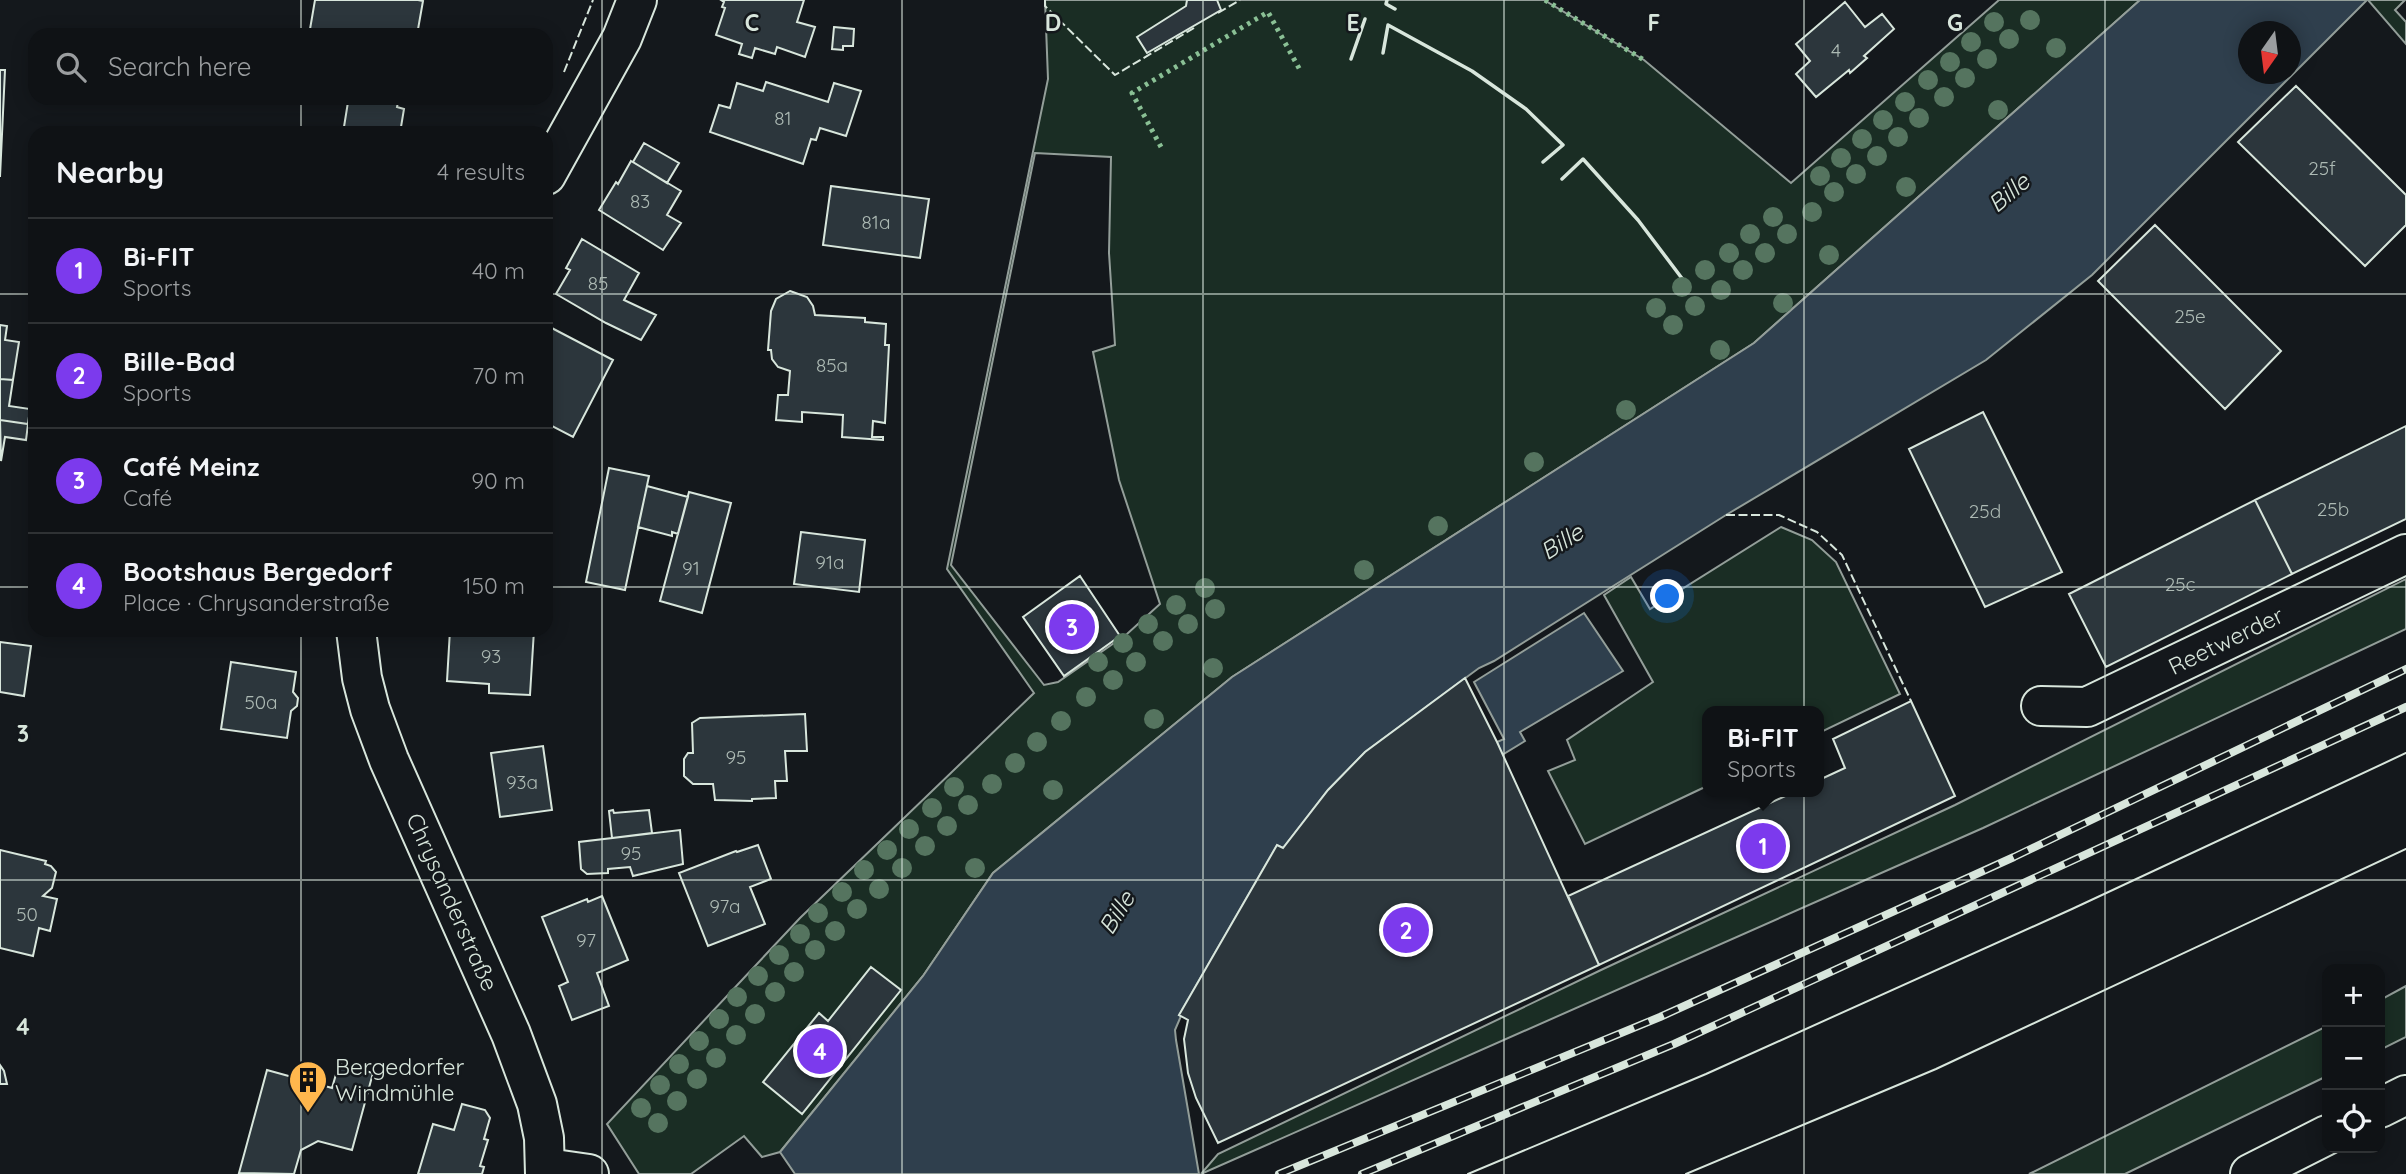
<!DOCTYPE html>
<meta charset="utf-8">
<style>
:root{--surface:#0f1215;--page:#1d2022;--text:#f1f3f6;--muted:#9b9ea0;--line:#2f3234;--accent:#7c3aed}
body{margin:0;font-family:Quicksand,sans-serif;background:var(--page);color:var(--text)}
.controls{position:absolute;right:21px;bottom:21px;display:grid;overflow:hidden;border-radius:14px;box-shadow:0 4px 18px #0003}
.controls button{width:63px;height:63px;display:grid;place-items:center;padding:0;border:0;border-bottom:2px solid var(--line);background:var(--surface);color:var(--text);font:35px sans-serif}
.compass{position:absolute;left:2238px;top:21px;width:63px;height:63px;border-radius:50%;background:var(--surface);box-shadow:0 4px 18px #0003;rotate:194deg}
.you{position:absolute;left:1668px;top:597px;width:24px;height:24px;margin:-18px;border:5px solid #fff;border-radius:50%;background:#1a73e8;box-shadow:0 0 0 10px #1a73e833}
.badge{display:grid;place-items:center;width:46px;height:46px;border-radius:50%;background:var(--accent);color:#fff;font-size:23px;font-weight:700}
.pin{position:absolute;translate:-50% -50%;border:4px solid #fff;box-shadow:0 2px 7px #0006}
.popup{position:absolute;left:1702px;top:706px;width:122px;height:91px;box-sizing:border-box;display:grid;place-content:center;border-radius:14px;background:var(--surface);filter:drop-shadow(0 2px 5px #0005);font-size:23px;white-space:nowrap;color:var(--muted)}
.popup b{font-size:26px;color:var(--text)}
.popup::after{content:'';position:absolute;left:50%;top:100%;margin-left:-14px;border:14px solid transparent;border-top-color:var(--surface)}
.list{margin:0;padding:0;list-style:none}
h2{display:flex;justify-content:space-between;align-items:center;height:91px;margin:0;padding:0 28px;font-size:30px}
h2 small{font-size:23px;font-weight:400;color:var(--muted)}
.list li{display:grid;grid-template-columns:46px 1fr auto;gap:21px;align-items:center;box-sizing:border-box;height:105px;padding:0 28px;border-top:2px solid var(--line)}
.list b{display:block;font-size:26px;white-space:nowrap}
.list p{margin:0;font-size:23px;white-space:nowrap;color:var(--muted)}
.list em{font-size:23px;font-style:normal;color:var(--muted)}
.icon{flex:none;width:38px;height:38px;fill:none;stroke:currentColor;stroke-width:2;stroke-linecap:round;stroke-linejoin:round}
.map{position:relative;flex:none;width:2406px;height:1174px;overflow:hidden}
.search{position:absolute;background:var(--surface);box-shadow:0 4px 18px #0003;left:28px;top:28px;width:525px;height:77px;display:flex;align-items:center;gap:18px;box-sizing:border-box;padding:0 24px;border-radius:21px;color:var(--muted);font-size:26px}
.panel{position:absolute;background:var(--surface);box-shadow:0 4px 18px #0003;left:28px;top:126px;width:525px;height:511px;border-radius:21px}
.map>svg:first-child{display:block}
.green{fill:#1a2d24;stroke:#939e99;stroke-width:2;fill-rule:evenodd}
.water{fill:#2f3f4d;stroke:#939e99;stroke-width:2;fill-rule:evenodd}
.building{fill:#2c363c;stroke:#d8e6dc;stroke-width:2}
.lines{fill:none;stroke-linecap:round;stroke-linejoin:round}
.minor-casing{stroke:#d8e6dc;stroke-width:42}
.minor{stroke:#14181c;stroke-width:38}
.tram{stroke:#d8e6dc;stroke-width:2}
.rail-casing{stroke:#d8e6dc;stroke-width:8}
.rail{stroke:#14181c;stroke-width:5;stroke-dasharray:16;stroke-linecap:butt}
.hedge{stroke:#8ac095;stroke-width:5;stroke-dasharray:3.5 5;stroke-linecap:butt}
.fence{stroke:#d8e6dc;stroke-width:2;stroke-dasharray:9 3.5;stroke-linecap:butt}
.wall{stroke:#d8e6dc;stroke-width:3.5}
.tree{fill:#55745f}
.grid{fill:none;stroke:#d8e6dc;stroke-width:2;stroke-opacity:0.55}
.labels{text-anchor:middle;stroke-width:5;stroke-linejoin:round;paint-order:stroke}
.number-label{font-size:19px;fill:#adbab4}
.street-label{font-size:23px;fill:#d8e6dc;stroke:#14181c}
.poi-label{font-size:23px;fill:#d8e6dc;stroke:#14181c;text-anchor:start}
.water-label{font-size:24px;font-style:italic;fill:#d8e6dc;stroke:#14181c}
.grid-label{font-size:23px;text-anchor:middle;font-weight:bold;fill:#d8e6dc;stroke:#14181c;stroke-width:5;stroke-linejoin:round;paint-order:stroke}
</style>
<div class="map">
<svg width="2406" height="1174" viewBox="0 0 2406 1174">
<rect width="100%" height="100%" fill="#14181c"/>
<!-- green -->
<path class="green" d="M1045 0H1544L1644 60 1791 183 1999 0H2140L1754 343 1232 677 993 873 923 976 780 1152 762 1157 744 1136 691 1174H639L607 1124 800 918 1034 693 947 569 1048 79ZM1035 153 1111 157 1109 253 1115 345 1093 352 1119 480 1160 604 1127 634 1058 682 1044 685 951 565Z
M2368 0H2405L2395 10 2406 22V44Z
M1781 527 1812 540 1836 562 1900 694 1819 733V711H1707V786L1585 844 1548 771 1575 760 1567 740 1653 682 1604 595 1631 577 1650 609Z
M2406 579V629L1983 828 1201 1174 1218 1154 1601 970 1955 805Z
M2406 986V1037L2380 1050V1000Z
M2327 1026V1076L2125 1174H2029Z"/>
<!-- water -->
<path class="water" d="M2140 0H2367L2092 275 1986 360 1726 515 1494 661 1479 668 1365 752 1328 790 1283 848 1277 845 1179 1015 1181 1016 1175 1030 1176 1040 1199 1174H795L780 1152 923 976 993 873 1232 677 1754 343ZM2248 32H2290V74H2248Z
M1584 613 1623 671 1520 732 1525 741 1502 755 1497 742 1504 739 1474 682Z"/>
<!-- building -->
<path class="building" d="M315 0H418L423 1 417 35H309Z
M804 0 797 22 815 27 805 57 777 47 775 54 755 48 752 58 739 54 742 44 716 35 725 8 722 7 724 2 721 0Z
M1187 0H1217L1221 10 1147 53 1137 37 1186 6Z
M1845 2 1865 27 1882 14 1894 29 1864 56 1867 58 1850 73 1849 70 1816 97 1796 74 1810 61 1796 44Z
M834 27 854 29 853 46H843V50L832 49Z
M0 70H5L0 177Z
M766 82 828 102 834 83 861 91 846 136 820 128 816 140 811 139 803 164 710 132 719 105 730 108 737 83 763 91Z
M2296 86 2406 195V225L2365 266 2238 142Z
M327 98H399L397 107 404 109 400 133H343L348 102Z
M644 143 679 163 667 183 633 162Z
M631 161 681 191 667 215 681 223 663 250 599 210 616 182 618 184Z
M831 186 929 199 920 258 823 245Z
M2155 225 2281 351 2225 409 2098 281Z
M582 239 639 273 624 300 656 315 641 340 606 323 556 294 570 270 566 268Z
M790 291 807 297 813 306 815 315 865 318V322L886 324 885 345H889L885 423 873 421 872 437H883V440L842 437 843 415 802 412V422L776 420 778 395H788L790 371 778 367 772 359 771 350H768L771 311 776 299Z
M0 325 7 326 5 340 19 342 13 380 0 379Z
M546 325 613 360 573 437 546 423Z
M0 379 13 380 9 406 30 409 28 424 0 420Z
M1983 412 2062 572 1985 607 1909 449Z
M0 420 28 424 26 440 5 437 1 461Z
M2406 426V519L2292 574 2255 500Z
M609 468 649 476 625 590 586 582Z
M647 486 688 497 678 534 672 532V536L638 527Z
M689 492 731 503 702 613 660 601Z
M2255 500 2292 574 2106 667 2069 594Z
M801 532 865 540 859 592 794 584Z
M1080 576 1120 636 1064 676 1023 617Z
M450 630H534L530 695 489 693V684L447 681Z
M0 642 31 646 24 696 0 692Z
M231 662 296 672 293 692 298 698 297 706 291 711 287 738 221 729Z
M1465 678 1497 742 1599 965 1218 1143 1196 1098 1188 1073 1184 1039 1188 1020 1179 1015 1277 845 1283 848 1328 790 1365 752Z
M1911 701 1955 796 1599 965 1568 896 1794 792H1819V780L1845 768 1833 739Z
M805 714 807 751H785L787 781H775L776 798 752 799V801L715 800 713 784H693L684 776V759L688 753H693L692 723 700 718Z
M543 746 552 810 500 817 491 753Z
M613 810 614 813 649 810 652 833 612 838 609 811Z
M680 830 683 864 633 876 630 867 608 869V873L587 874 581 869 579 842Z
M758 845 771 879 750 887 765 924 708 946 679 873 736 851 737 852Z
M0 850 46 861 45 864 51 866 56 872 52 888 43 896 57 899 50 931 39 928 33 956 0 948Z
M602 896 628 960 597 973 609 1006 572 1020 559 986 568 982 542 917 587 899 588 902Z
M871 967 901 990 802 1114 763 1082 819 1013 828 1021Z
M339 1064 373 1073 352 1150 318 1141 301 1150 294 1174 239 1173 267 1070 332 1088Z
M0 1065 4 1071 7 1084H0Z
M462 1104 485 1110 490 1118 484 1139 488 1140 480 1166 484 1167 482 1174H418L433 1124 454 1130Z"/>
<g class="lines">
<defs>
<path id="minor" d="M546 175 622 38 637 0
M356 630 362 678 370 709 389 760 511 1034 537 1104 544 1138 545 1174
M2041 706 2087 707 2406 554
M2380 1108 2406 1095
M547 1168 589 1174
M2250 1174 2327 1135"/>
</defs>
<!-- minor casing -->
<use href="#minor" class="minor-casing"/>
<!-- minor -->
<use href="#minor" class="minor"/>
<!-- tram -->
<path class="tram" d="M1468 1174 1706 1074 2072 909 2406 753
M1686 1174 1936 1069 2406 849"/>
<defs>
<path id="rail" d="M1279 1174 1660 1017 2014 857 2406 669
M1362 1174 1674 1044 2406 707"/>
</defs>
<!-- rail casing -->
<use href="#rail" class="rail-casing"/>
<!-- rail -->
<use href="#rail" class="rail"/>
<!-- hedge -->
<path class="hedge" d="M1545 0 1644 60
M1161 147 1132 93 1268 12 1300 70"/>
<!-- fence -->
<path class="fence" d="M1045 0V6L1115 75 1194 28
M1218 13 1240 0
M564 72 593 0
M1726 515H1779L1817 532 1842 555 1911 701"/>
<!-- wall -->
<path class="wall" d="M1387 0 1386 4 1395 9
M1383 53 1388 25 1472 71 1526 109 1563 145 1543 162
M1351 59 1365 19
M1562 179 1583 159 1638 220 1687 285"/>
</g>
<!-- trees -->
<g class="tree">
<circle cx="2030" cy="20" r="10"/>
<circle cx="1994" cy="22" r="10"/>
<circle cx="2009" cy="39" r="10"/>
<circle cx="1971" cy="42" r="10"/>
<circle cx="2056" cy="48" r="10"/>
<circle cx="1987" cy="59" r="10"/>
<circle cx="1950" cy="62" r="10"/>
<circle cx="1965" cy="78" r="10"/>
<circle cx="1928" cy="80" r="10"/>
<circle cx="1944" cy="97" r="10"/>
<circle cx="1905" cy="102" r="10"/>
<circle cx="1998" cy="110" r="10"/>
<circle cx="1919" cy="118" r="10"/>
<circle cx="1883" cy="120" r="10"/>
<circle cx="1898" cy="137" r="10"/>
<circle cx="1862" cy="139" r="10"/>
<circle cx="1877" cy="156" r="10"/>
<circle cx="1841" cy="158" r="10"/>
<circle cx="1856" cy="174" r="10"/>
<circle cx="1820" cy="176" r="10"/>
<circle cx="1906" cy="187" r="10"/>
<circle cx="1834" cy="192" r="10"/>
<circle cx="1812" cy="212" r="10"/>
<circle cx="1773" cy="217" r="10"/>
<circle cx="1750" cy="234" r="10"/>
<circle cx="1787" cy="234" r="10"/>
<circle cx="1729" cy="253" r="10"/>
<circle cx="1765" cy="253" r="10"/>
<circle cx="1829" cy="255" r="10"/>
<circle cx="1705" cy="270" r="10"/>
<circle cx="1743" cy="270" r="10"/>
<circle cx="1682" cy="287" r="10"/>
<circle cx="1721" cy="290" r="10"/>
<circle cx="1783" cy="303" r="10"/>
<circle cx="1695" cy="306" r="10"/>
<circle cx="1656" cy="308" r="10"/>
<circle cx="1673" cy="325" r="10"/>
<circle cx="1720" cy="350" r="10"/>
<circle cx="1626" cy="410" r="10"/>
<circle cx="1534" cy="462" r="10"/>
<circle cx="1438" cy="526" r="10"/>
<circle cx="1364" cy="570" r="10"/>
<circle cx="1205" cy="588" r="10"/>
<circle cx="1176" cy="605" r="10"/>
<circle cx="1215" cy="609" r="10"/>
<circle cx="1148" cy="624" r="10"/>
<circle cx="1188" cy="624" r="10"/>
<circle cx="1163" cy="641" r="10"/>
<circle cx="1123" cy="643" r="10"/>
<circle cx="1098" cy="662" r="10"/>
<circle cx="1136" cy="662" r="10"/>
<circle cx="1213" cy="668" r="10"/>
<circle cx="1113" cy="680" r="10"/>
<circle cx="1086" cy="697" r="10"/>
<circle cx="1154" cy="719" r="10"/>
<circle cx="1061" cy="721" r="10"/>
<circle cx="1037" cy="742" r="10"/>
<circle cx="1015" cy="763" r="10"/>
<circle cx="992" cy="784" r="10"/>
<circle cx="954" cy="787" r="10"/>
<circle cx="1053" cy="790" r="10"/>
<circle cx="968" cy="805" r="10"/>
<circle cx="932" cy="808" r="10"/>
<circle cx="947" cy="826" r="10"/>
<circle cx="909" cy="829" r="10"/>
<circle cx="925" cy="846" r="10"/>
<circle cx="887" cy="850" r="10"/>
<circle cx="902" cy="868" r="10"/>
<circle cx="975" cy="868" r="10"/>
<circle cx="864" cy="870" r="10"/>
<circle cx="879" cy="889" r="10"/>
<circle cx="842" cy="892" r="10"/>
<circle cx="857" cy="909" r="10"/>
<circle cx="818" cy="913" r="10"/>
<circle cx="835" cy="931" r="10"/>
<circle cx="800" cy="934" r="10"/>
<circle cx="815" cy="950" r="10"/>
<circle cx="779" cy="955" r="10"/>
<circle cx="794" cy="972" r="10"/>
<circle cx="758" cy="976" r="10"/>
<circle cx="775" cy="992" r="10"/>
<circle cx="737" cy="997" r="10"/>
<circle cx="755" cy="1014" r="10"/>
<circle cx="719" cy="1019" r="10"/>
<circle cx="736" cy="1035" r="10"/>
<circle cx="699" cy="1041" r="10"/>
<circle cx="716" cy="1058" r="10"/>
<circle cx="679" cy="1064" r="10"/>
<circle cx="697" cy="1079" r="10"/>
<circle cx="660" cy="1085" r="10"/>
<circle cx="677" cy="1101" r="10"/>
<circle cx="641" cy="1108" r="10"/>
<circle cx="658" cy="1123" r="10"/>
</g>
<!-- grid -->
<path class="grid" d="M301 0V35M602 0V1174M902 0V1174M1203 0V1174M1504 0V1174M1804 0V1174M2105 0V1174M301 98V133M0 294H35M546 294H2406M0 587H35M546 587H2406M301 630V1174M0 880H2406"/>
<!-- icons -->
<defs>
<symbol id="building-pin" viewBox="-11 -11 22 30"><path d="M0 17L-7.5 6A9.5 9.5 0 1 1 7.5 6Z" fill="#ffb74d" stroke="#14181c"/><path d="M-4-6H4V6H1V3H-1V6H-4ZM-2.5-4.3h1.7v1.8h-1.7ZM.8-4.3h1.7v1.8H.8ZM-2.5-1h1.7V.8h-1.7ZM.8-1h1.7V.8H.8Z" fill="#111"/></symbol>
</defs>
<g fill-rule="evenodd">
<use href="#building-pin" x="286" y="1058" width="44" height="60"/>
</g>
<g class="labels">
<!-- number labels -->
<g class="number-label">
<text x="1836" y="57">4</text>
<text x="783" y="125">81</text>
<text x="2322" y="175">25f</text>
<text x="640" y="208">83</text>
<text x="876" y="229">81a</text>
<text x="598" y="290">85</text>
<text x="2190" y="323">25e</text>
<text x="832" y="372">85a</text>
<text x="2333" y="516">25b</text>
<text x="1985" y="518">25d</text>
<text x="830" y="569">91a</text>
<text x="691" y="575">91</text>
<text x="2180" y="591">25c</text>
<text x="491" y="663">93</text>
<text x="261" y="709">50a</text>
<text x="736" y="764">95</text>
<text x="522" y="789">93a</text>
<text x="631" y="860">95</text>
<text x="725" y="913">97a</text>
<text x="27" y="921">50</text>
<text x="586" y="947">97</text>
</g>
<!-- street labels -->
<g class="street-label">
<text transform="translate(2226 641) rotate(-26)" y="8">Reetwerder</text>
<text transform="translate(452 902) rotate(66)" y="8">Chrysanderstraße</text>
</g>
<!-- poi labels -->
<g class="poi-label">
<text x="335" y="1075">Bergedorfer<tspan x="335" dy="26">Windmühle</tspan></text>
</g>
<!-- water labels -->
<g class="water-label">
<text transform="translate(2009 193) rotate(-40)" y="8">Bille</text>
<text transform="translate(1562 542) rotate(-32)" y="8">Bille</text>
<text transform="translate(1117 913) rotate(-58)" y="8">Bille</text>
</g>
</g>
<g class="grid-label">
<text x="752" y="31">C</text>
<text x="1053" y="31">D</text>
<text x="1353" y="31">E</text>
<text x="1654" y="31">F</text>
<text x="1955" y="31">G</text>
<text x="23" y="742">3</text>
<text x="23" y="1035">4</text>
</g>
</svg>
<div class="controls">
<button>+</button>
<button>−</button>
<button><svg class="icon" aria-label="locate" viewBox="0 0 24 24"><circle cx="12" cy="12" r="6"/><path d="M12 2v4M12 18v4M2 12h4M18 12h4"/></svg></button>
</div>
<svg class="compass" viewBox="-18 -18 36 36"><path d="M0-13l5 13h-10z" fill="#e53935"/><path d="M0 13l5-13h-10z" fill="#9b9ea0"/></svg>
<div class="you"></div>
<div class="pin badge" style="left:1763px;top:846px">1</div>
<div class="popup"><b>Bi-FIT</b>Sports</div>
<div class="pin badge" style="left:1406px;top:930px">2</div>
<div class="pin badge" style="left:1072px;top:627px">3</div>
<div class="pin badge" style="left:820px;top:1051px">4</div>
<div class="search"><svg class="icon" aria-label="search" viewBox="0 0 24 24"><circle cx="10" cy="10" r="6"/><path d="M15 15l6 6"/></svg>Search here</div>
<section class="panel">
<h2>Nearby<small>4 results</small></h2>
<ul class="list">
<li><span class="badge">1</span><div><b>Bi-FIT</b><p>Sports</p></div><em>40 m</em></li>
<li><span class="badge">2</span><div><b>Bille-Bad</b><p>Sports</p></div><em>70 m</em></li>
<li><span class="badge">3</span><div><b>Café Meinz</b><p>Café</p></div><em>90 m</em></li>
<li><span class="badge">4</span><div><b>Bootshaus Bergedorf</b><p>Place · Chrysanderstraße</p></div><em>150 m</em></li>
</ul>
</section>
</div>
